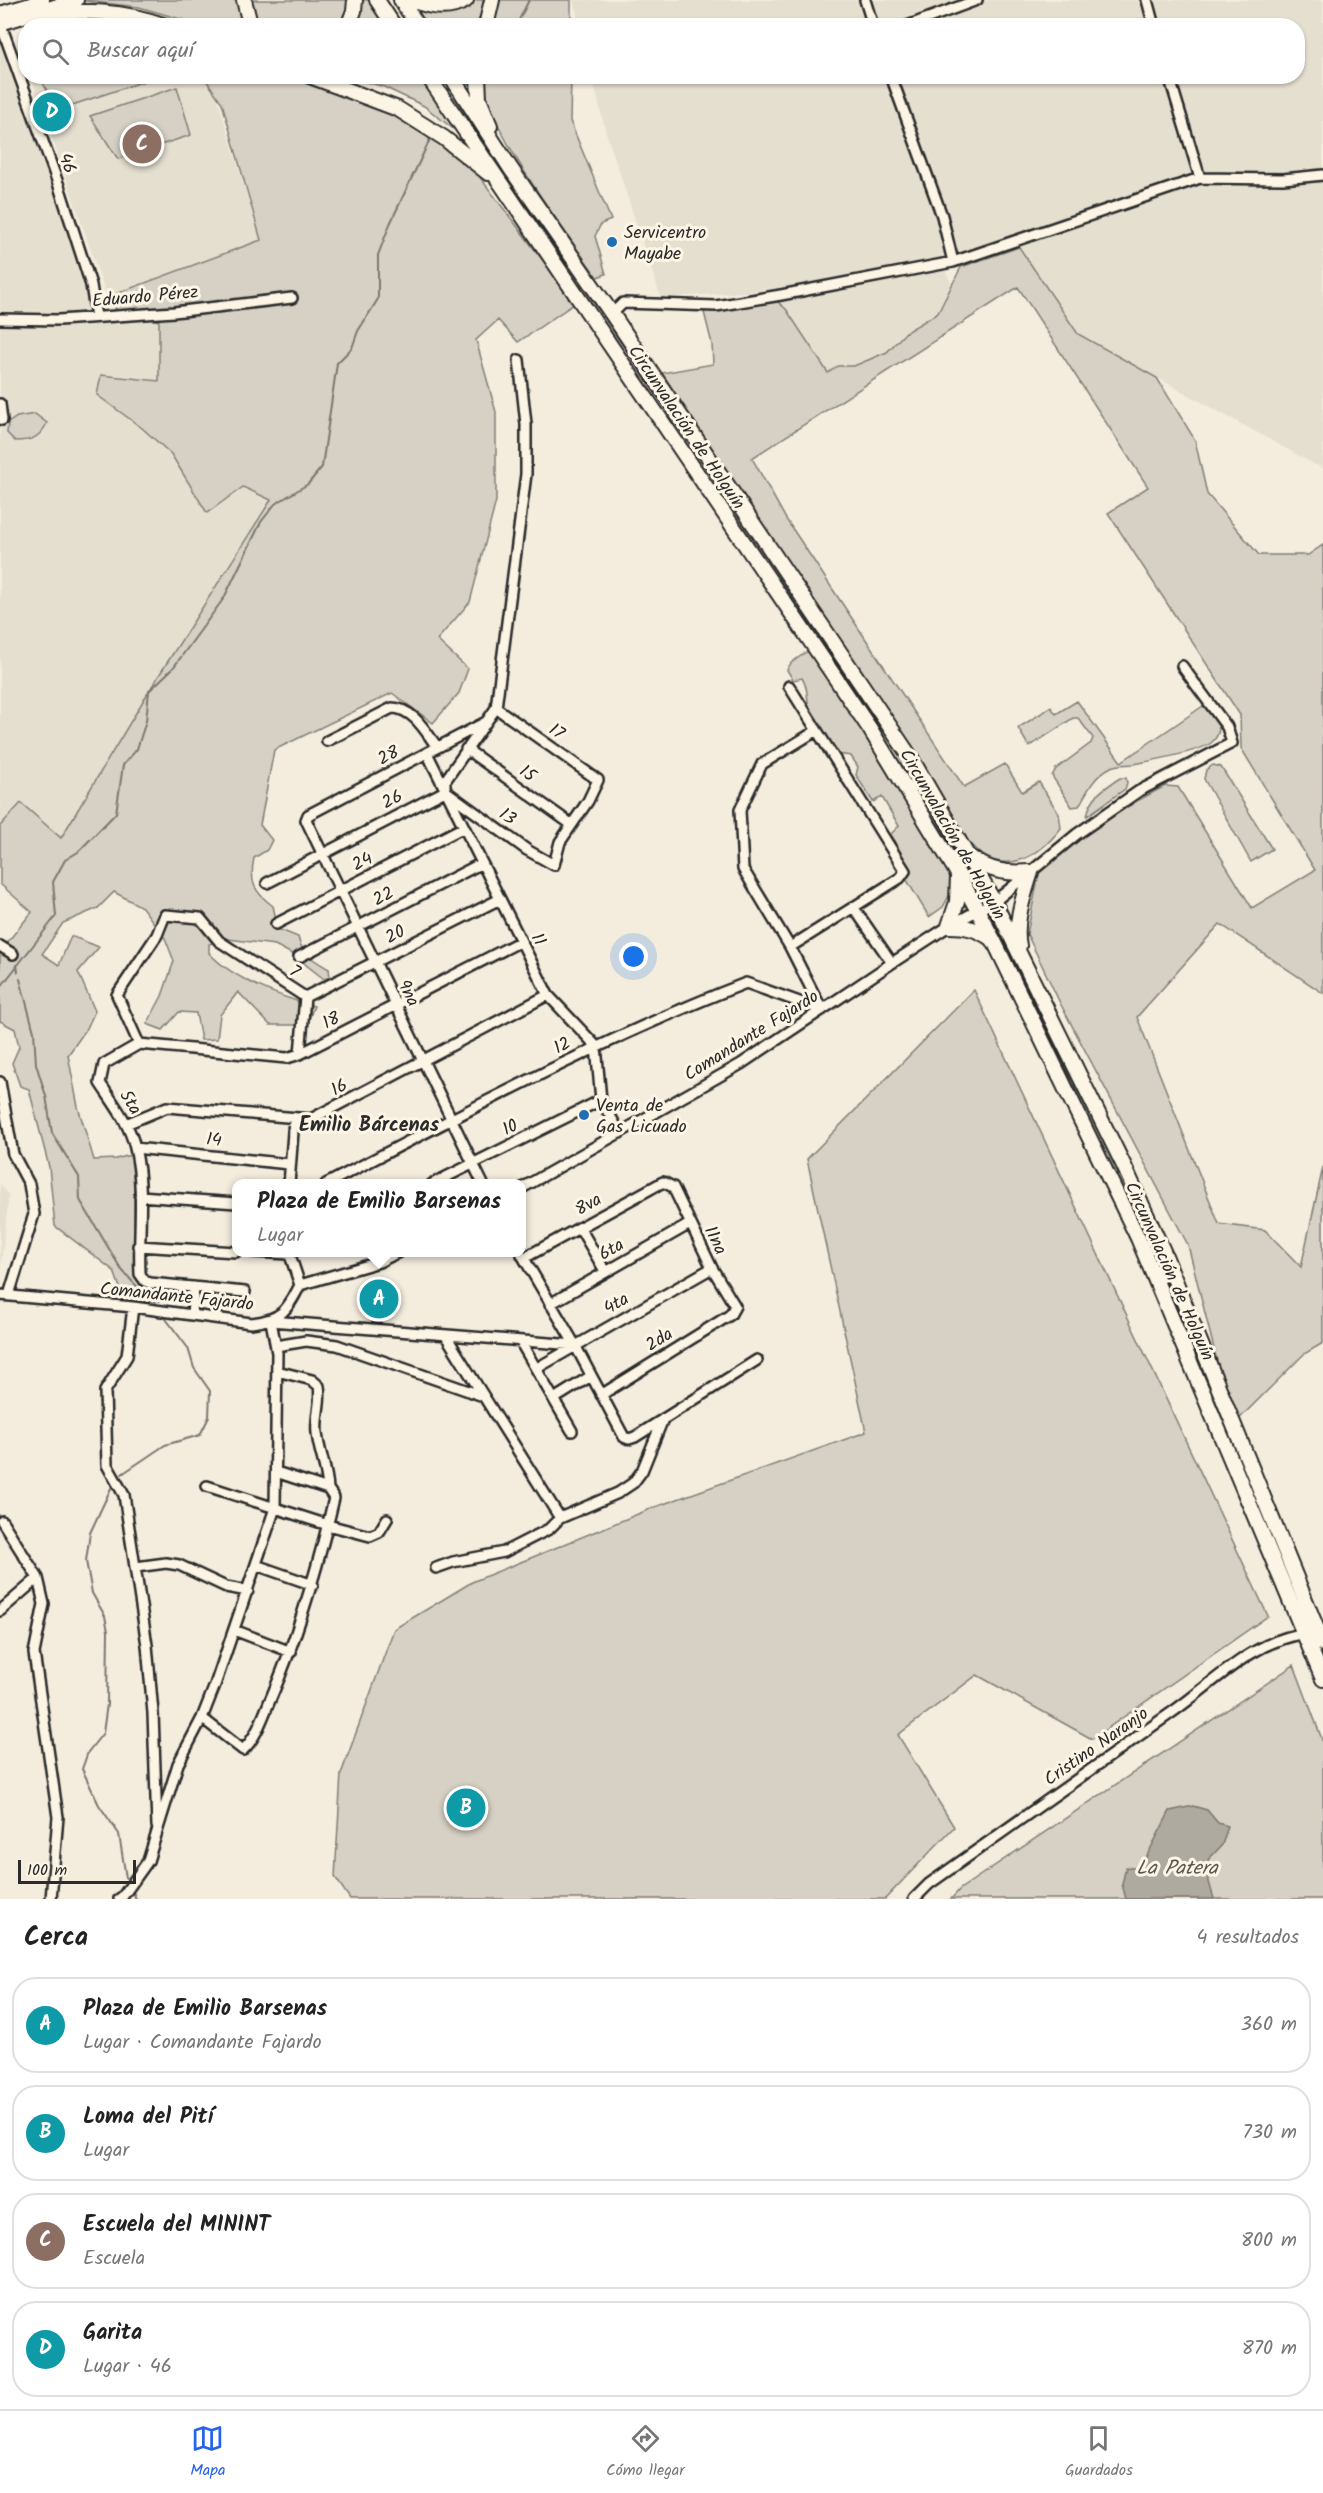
<!DOCTYPE html>
<html lang="es">
<meta charset="utf-8">
<style>
:root{--surface:#fff;--page:#f2f2f2;--text:#222;--muted:#767676;--line:#e0e0e0;--accent:#2563eb}
body{margin:0;font-family:Kalam,sans-serif;background:var(--page);color:var(--text)}
.scale{position:absolute;left:18px;bottom:15px;width:118px;box-sizing:border-box;padding-left:6px;border:3px solid #2b2b2b;border-top:0;font-size:16px;line-height:21px;white-space:nowrap;color:#2b2b2b;-webkit-text-stroke:4px #fcf5e5;paint-order:stroke}
.you{position:absolute;left:634px;top:957px;width:21px;height:21px;margin:-15px;border:4px solid #fff;border-radius:50%;background:#1a73e8;box-shadow:0 0 0 9px #1a73e833}
.badge{display:grid;place-items:center;width:39px;height:39px;border-radius:50%;background:var(--accent);color:#fff;font-size:20px;font-weight:700}
.pin{position:absolute;translate:-50% -50%;border:3px solid #fff;box-shadow:0 2px 6px #0006}
.popup{position:absolute;left:232px;top:1179px;width:294px;height:78px;box-sizing:border-box;display:grid;place-content:center;border-radius:12px;background:var(--surface);filter:drop-shadow(0 2px 4px #0005);font-size:20px;white-space:nowrap;color:var(--muted)}
.popup b{font-size:22px;color:var(--text)}
.popup::after{content:'';position:absolute;left:50%;top:100%;margin-left:-12px;border:12px solid transparent;border-top-color:var(--surface)}
.list{margin:0;padding:0;list-style:none}
h2{display:flex;justify-content:space-between;align-items:center;height:78px;margin:0;padding:0 24px;font-size:26px}
h2 small{font-size:20px;font-weight:400;color:var(--muted)}
.list li{display:grid;grid-template-columns:39px 1fr auto;gap:18px;align-items:center;box-sizing:border-box;height:96px;margin:0 12px 12px;padding:0 12px;border:2px solid var(--line);border-radius:24px}
.list b{display:block;font-size:22px;white-space:nowrap}
.list p{margin:0;font-size:20px;white-space:nowrap;color:var(--muted)}
.list em{font-size:20px;font-style:normal;color:var(--muted)}
.icon{flex:none;width:33px;height:33px;fill:none;stroke:currentColor;stroke-width:2;stroke-linecap:round;stroke-linejoin:round}
.map{position:relative;flex:none;width:1323px;height:1899px;overflow:hidden}
.search{position:absolute;background:var(--surface);box-shadow:0 2px 4px #0004;left:18px;right:18px;top:18px;height:66px;display:flex;align-items:center;gap:15px;box-sizing:border-box;padding:0 21px;border-radius:24px;color:var(--muted);font-size:22px}
.sheet{height:510px;background:var(--surface)}
nav{display:flex;justify-content:space-around;align-items:center;box-sizing:border-box;height:84px;border-top:2px solid var(--line);background:var(--surface);font-size:16px;color:var(--muted)}
nav a{display:grid;justify-items:center;gap:3px}
nav .on{color:var(--accent)}
.map>svg:first-child{display:block}
.built{fill:#e5dfd0}
.green{fill:#d6d1c4;stroke:#807e78;stroke-width:1.5}
.water{fill:#afaaa0;stroke:#7a7771;stroke-width:1.5}
.lines{fill:none;stroke-linecap:round;stroke-linejoin:round}
.stream{stroke:#7a7771;stroke-width:2}
.minor-casing{stroke:#2b2b2b;stroke-width:14}
.major-casing{stroke:#2b2b2b;stroke-width:16}
.highway-casing{stroke:#2b2b2b;stroke-width:18}
.minor{stroke:#fcf5e5;stroke-width:9}
.major{stroke:#fcf5e5;stroke-width:12}
.highway{stroke:#fcf5e5;stroke-width:14}
.poi-dot{fill:#1f6fb2;stroke:#fcf5e5;stroke-width:2}
.labels{text-anchor:middle;stroke-width:6;stroke-linejoin:round;paint-order:stroke}
.street-label{font-size:18px;fill:#2b2b2b;stroke:#fcf5e5}
.poi-label{font-size:18px;fill:#2b2b2b;stroke:#fcf5e5;text-anchor:start}
.neighbourhood-label{font-size:20px;font-weight:bold;fill:#2b2b2b;stroke:#fcf5e5}
.water-label{font-size:20px;font-style:italic;fill:#595754;stroke:#fcf5e5}
</style>
<div class="map">
<svg width="1323" height="1899" viewBox="0 0 1323 1899">
<rect width="100%" height="100%" fill="#f4edde"/>
<filter id="ink" filterUnits="userSpaceOnUse"><feTurbulence type="fractalNoise" baseFrequency=".0167" numOctaves="2"/><feDisplacementMap in="SourceGraphic" scale="12" xChannelSelector="R" yChannelSelector="G"/><feConvolveMatrix kernelMatrix="1 2 1 2 8 2 1 2 1" color-interpolation-filters="sRGB"/></filter>
<g filter="url(#ink)">
<!-- built -->
<path class="built" d="M573 0H1323V469L1078 334 1012 236 939 259 773 290 661 298 606 132 592 77 1298 76V26H580Z
M0 32 30 116 86 289 89 314 0 316Z
M31 77H211L261 241 107 297Z
M942 265 970 318 840 402 772 297Z
M109 318 159 321V382L101 375 142 428 171 454 271 499 204 603 61 839 21 803 0 826V325Z
M0 1184 9 1195 0 1272Z"/>
<!-- green -->
<path class="green" d="M89 0H240L248 25H201L139 7 85 1Z
M249 0H349L344 15 337 26 261 25 253 13Z
M359 0H374L390 26H350Z
M410 0H485L477 26 422 25Z
M499 0H571V25L491 26Z
M40 77H157L57 110Z
M204 77H288L389 113 413 127 451 151 476 172 575 303 518 342 498 320 476 340 496 412V501L470 602 437 640 468 669 459 693 433 723 392 693 274 750 260 825 272 840 267 850 254 858C249 882 254 892 273 906L276 919 272 925 278 929 298 937C302 955 314 960 329 969L330 977 324 979 292 954 275 945 228 939 209 944V953C233 979 280 997 314 1006L309 1019 297 1025H270L238 992 220 1015 217 1039 201 1040 196 1013 179 1012 163 1030 147 1024 162 996 174 961 165 938 142 907 114 892 98 908 63 923 42 954 59 965 71 936 99 947 78 972 95 1011 87 1028 68 1055 78 1107 94 1160 116 1159 134 1154V1266L143 1282 160 1291 161 1301 125 1302 114 1271 55 1226 49 1167 29 1089 20 1086 12 1063 19 1047 15 1029 0 1021V951L32 912 0 884V826L21 803 61 838 149 691 271 500 243 487 207 513 171 454 142 428 97 395 101 375 159 381V321L117 310 107 297 261 240 222 103Z
M351 77H423L461 135 424 106 384 87Z
M438 77H443L517 190 874 714 933 806 984 896 982 897 915 784Z
M483 77H571L570 121 611 220 601 224 595 236 606 274 597 277C565 230 487 131 483 77Z
M177 87 191 135 118 159 90 116Z
M1019 247 1078 334 1157 378 1195 440 1207 494 1259 555H1308L1323 545V993L1220 924 1137 1017 1219 1224 1265 1230 1301 1267 1323 1167V1343L1304 1354 1233 1425 1188 1245 1060 1003 1027 934 1039 873 1094 828 1137 801 1165 786 1178 787 1252 908 1315 870 1241 748 1240 715 1108 513 1148 487 1018 287 752 458 786 519 964 787 1005 764 1022 792 1039 782 1059 814 1061 828C1038 858 1003 878 972 846 962 836 955 819 948 806L763 530 662 373 713 364 712 344 703 308 772 297 786 309 828 373 838 366H854L887 352 906 332 938 313 961 267Z
M35 414 47 423C40 438 31 441 15 441L7 433 8 423 17 417Z
M812 648 925 822 952 877 950 894 943 907 929 917 905 877 910 870 891 834 899 826 882 797 873 802 856 775 858 767 851 756 838 754C829 740 816 725 810 709 805 697 810 691 802 678L793 680 787 670 791 663Z
M1077 701 1121 762 1203 706C1210 709 1219 718 1219 727 1219 733 1216 739 1211 743 1199 752 1150 761 1134 764 1127 765 1118 764 1111 767 1094 776 1088 790 1079 806L1072 807 1052 776 1056 769 1091 743 1093 738 1078 718H1073L1029 747 1018 728 1051 707 1056 714Z
M1213 765 1221 767 1272 849 1251 862 1204 779 1206 770Z
M1120 778H1126L1127 783 1125 789 1087 816C1090 797 1104 788 1120 778Z
M990 912 994 914 1105 1143 1142 1213 1301 1608 1298 1606 1172 1295 1137 1215 1108 1161 995 928Z
M974 990 1268 1616 1092 1739 977 1675 898 1735 954 1827 885 1899H350L335 1877 341 1774 394 1629 472 1582 655 1507 866 1432 807 1159Z
M1294 1665 1323 1742V1899H951L960 1889Z"/>
<!-- water -->
<path class="water" d="M1193 1806 1207 1810 1218 1823 1228 1826 1222 1845 1208 1860 1209 1882 1214 1899H1126L1122 1884 1126 1867 1140 1869 1170 1811Z"/>
<g class="lines">
<!-- stream -->
<path class="stream" d="M516 26 529 0
M17 965 18 972
M20 979 34 1032 36 1064 46 1096 52 1133 79 1177 80 1200 121 1269 141 1291 150 1293 158 1308
M0 988 56 916 53 882 65 860 78 852 116 813 123 765 137 749 146 721 149 691 173 668 224 598 261 522 275 504 308 484 322 467 337 363 352 348 358 331 378 299V255L390 224 431 137
M122 1474 165 1445 200 1435 209 1417 210 1391 194 1368 188 1348 163 1315
M112 1486 90 1533 86 1561 92 1593 105 1616 108 1631 107 1704 103 1733 88 1752 82 1769 99 1805 119 1834 126 1878
M133 1892 136 1899"/>
<defs>
<path id="minor" d="M865 0 873 26
M1147 0 1154 26
M0 22 59 186 91 285 96 317
M907 26 977 0
M891 76 942 216 953 262
M1169 76 1200 178
M612 314 623 303 716 306 781 295 953 262 1200 178 1283 179 1323 175
M0 319 59 320 174 312 292 298
M0 404 2 420
M789 686 905 871 900 878 790 947
M816 731 762 764 740 810 743 869 790 947 822 1010
M327 741 392 708C413 708 426 732 437 747
M466 749 571 824
M427 753 548 995 596 1046 601 1100 620 1133
M445 791V781L496 708 526 474V424L519 360
M447 792 527 850 554 865 560 842 588 801 598 780 496 708
M267 883 445 791
M854 908 892 963
M276 924 464 827
M0 946 13 954
M299 957 482 863
M305 997 500 899
M139 1044 287 1058 300 1054 521 941
M139 1044 104 1064 100 1083C113 1103 130 1124 135 1148 145 1189 138 1232 140 1274L145 1281 150 1283 245 1292
M139 1044 117 995 157 935 165 915 200 918 219 941 305 997
M300 1054 305 997
M0 1082 13 1154 29 1184 34 1214 9 1295
M126 1124 167 1107 311 1119 548 995
M135 1148 289 1164
M289 1184 294 1119
M326 1184C464 1113 601 1039 746 983L822 1010
M432 1184 601 1100
M483 1184 306 820 308 815 486 722
M522 1188 741 1064 892 963 949 926 995 901 1077 834 1139 791 1232 743 1227 727 1182 666
M140 1196 236 1203
M580 1228 605 1271
M138 1246 236 1252
M253 1252 289 1254 293 1252
M289 1252 300 1285
M522 1255 575 1345 624 1437 629 1439 635 1437 757 1360
M524 1258 663 1182 673 1187 712 1268 735 1306 730 1315 601 1395
M0 1295 133 1307 251 1323C281 1320 287 1311 300 1285L379 1262 399 1252
M550 1304 690 1224
M133 1307 127 1356 105 1391 107 1465 124 1495 147 1645 153 1713 157 1826
M192 1315 194 1287
M446 1336 560 1518
M520 1341 572 1431
M276 1346 306 1341 337 1345 483 1396
M537 1368 712 1268
M277 1371 312 1380 319 1386C322 1401 315 1417 317 1433 319 1453 327 1467 328 1489
M554 1399 591 1376
M207 1486 328 1525 370 1536 379 1532 387 1519
M2 1521 38 1578 44 1604 34 1653 58 1817 51 1899
M256 1565 313 1585
M136 1567 166 1563 179 1565 226 1587 248 1591
M436 1568 453 1562 504 1552 549 1529 560 1518 618 1493 633 1483 642 1471 663 1419
M0 1611 38 1578
M234 1630 291 1652
M202 1718 243 1750C257 1737 263 1716 271 1698 299 1633 318 1567 334 1498L328 1489 276 1472
M119 1899 123 1896 148 1861 178 1764 202 1718 215 1685 275 1508 277 1353 271 1321 575 1345
M914 1899 929 1884C1009 1827 1090 1770 1171 1713 1216 1682 1250 1641 1307 1633"/>
<path id="major" d="M0 13 34 3
M0 24 36 13"/>
<path id="highway" d="M244 0 249 20 252 26
M377 0 394 26
M401 0 418 26
M412 0C429 7 449 11 466 0
M34 3 42 0
M52 8 76 0
M36 13C83 11 120 9 166 26
M348 26 354 11 355 0
M486 26 492 0
M310 76 398 109 444 138 488 173
M428 76 870 729 958 874 994 941 1138 1238 1323 1679
M451 76 511 169 612 314 911 758 993 900 1124 1166 1163 1251 1323 1644
M478 76 479 99 490 126
M968 856C989 871 1005 874 1031 872 1024 895 1014 922 1019 946
M958 876 957 902 949 926C967 926 977 929 992 939"/>
</defs>
<!-- minor casing -->
<use href="#minor" class="minor-casing"/>
<!-- major casing -->
<use href="#major" class="major-casing"/>
<!-- highway casing -->
<use href="#highway" class="highway-casing"/>
<!-- minor -->
<use href="#minor" class="minor"/>
<!-- major -->
<use href="#major" class="major"/>
<!-- highway -->
<use href="#highway" class="highway"/>
</g>
</g>
<!-- markers -->
<g class="poi-dot">
<circle cx="612" cy="242" r="6"/>
<circle cx="584" cy="1115" r="6"/>
</g>
<g class="labels">
<!-- street labels -->
<g class="street-label">
<text transform="translate(68 163) rotate(71)" y="6">46</text>
<text transform="translate(145 296) rotate(-5)" y="6">Eduardo Pérez</text>
<text transform="translate(687 427) rotate(56)" y="6">Circunvalación de Holguín</text>
<text transform="translate(557 731) rotate(35)" y="6">17</text>
<text transform="translate(388 755) rotate(-28)" y="6">28</text>
<text transform="translate(528 773) rotate(36)" y="6">15</text>
<text transform="translate(392 799) rotate(-27)" y="6">26</text>
<text transform="translate(508 816) rotate(36)" y="6">13</text>
<text transform="translate(953 834) rotate(60)" y="6">Circunvalación de Holguín</text>
<text transform="translate(362 861) rotate(-27)" y="6">24</text>
<text transform="translate(383 896) rotate(-27)" y="6">22</text>
<text transform="translate(395 934) rotate(-27)" y="6">20</text>
<text transform="translate(539 939) rotate(63)" y="6">11</text>
<text transform="translate(295 971) rotate(33)" y="6">7</text>
<text transform="translate(409 993) rotate(64)" y="6">9na</text>
<text transform="translate(331 1020) rotate(-27)" y="6">18</text>
<text transform="translate(751 1035) rotate(-32)" y="6">Comandante Fajardo</text>
<text transform="translate(562 1045) rotate(-27)" y="6">12</text>
<text transform="translate(339 1087) rotate(-27)" y="6">16</text>
<text transform="translate(131 1102) rotate(58)" y="6">5ta</text>
<text transform="translate(510 1127) rotate(-26)" y="6">10</text>
<text transform="translate(214 1139) rotate(6)" y="6">14</text>
<text transform="translate(588 1204) rotate(-29)" y="6">8va</text>
<text transform="translate(716 1240) rotate(64)" y="6">11na</text>
<text transform="translate(611 1249) rotate(-30)" y="6">6ta</text>
<text transform="translate(1170 1271) rotate(66)" y="6">Circunvalación de Holguín</text>
<text transform="translate(177 1296) rotate(6)" y="6">Comandante Fajardo</text>
<text transform="translate(616 1303) rotate(-29)" y="6">4ta</text>
<text transform="translate(659 1339) rotate(-32)" y="6">2da</text>
<text transform="translate(1096 1746) rotate(-35)" y="6">Cristino Naranjo</text>
</g>
<!-- poi labels -->
<g class="poi-label">
<text x="624" y="238">Servicentro<tspan x="624" dy="21">Mayabe</tspan></text>
<text x="596" y="1111">Venta de<tspan x="596" dy="21">Gas Licuado</tspan></text>
</g>
<!-- neighbourhood labels -->
<g class="neighbourhood-label">
<text x="369" y="1131">Emilio Bárcenas</text>
</g>
<!-- water labels -->
<g class="water-label">
<text x="1177" y="1874">La Patera</text>
</g>
</g>
</svg>
<div class="scale">100 m</div>
<div class="you"></div>
<div class="pin badge" style="left:379px;top:1299px;background:#0f9aa8">A</div>
<div class="popup"><b>Plaza de Emilio Barsenas</b>Lugar</div>
<div class="pin badge" style="left:466px;top:1808px;background:#0f9aa8">B</div>
<div class="pin badge" style="left:142px;top:144px;background:#8d6e63">C</div>
<div class="pin badge" style="left:52px;top:112px;background:#0f9aa8">D</div>
<div class="search"><svg class="icon" aria-label="search" viewBox="0 0 24 24"><circle cx="10" cy="10" r="6"/><path d="M15 15l6 6"/></svg>Buscar aquí</div>
</div>
<section class="sheet">
<h2>Cerca<small>4 resultados</small></h2>
<ul class="list">
<li><span class="badge" style="background:#0f9aa8">A</span><div><b>Plaza de Emilio Barsenas</b><p>Lugar · Comandante Fajardo</p></div><em>360 m</em></li>
<li><span class="badge" style="background:#0f9aa8">B</span><div><b>Loma del Pití</b><p>Lugar</p></div><em>730 m</em></li>
<li><span class="badge" style="background:#8d6e63">C</span><div><b>Escuela del MININT</b><p>Escuela</p></div><em>800 m</em></li>
<li><span class="badge" style="background:#0f9aa8">D</span><div><b>Garita</b><p>Lugar · 46</p></div><em>870 m</em></li>
</ul>
</section>
<nav>
<a class="on"><svg class="icon" aria-label="map" viewBox="0 0 24 24"><path d="M3 6l6-2 6 2 6-2v14l-6 2-6-2-6 2zM9 4v14M15 6v14"/></svg>Mapa</a>
<a><svg class="icon" aria-label="directions" viewBox="0 0 24 24"><path d="M12 3l9 9-9 9-9-9zM9 14v-3h6M13 9l2 2-2 2"/></svg>Cómo llegar</a>
<a><svg class="icon" aria-label="saved" viewBox="0 0 24 24"><path d="M7 4h10v16l-5-4-5 4z"/></svg>Guardados</a>
</nav>
